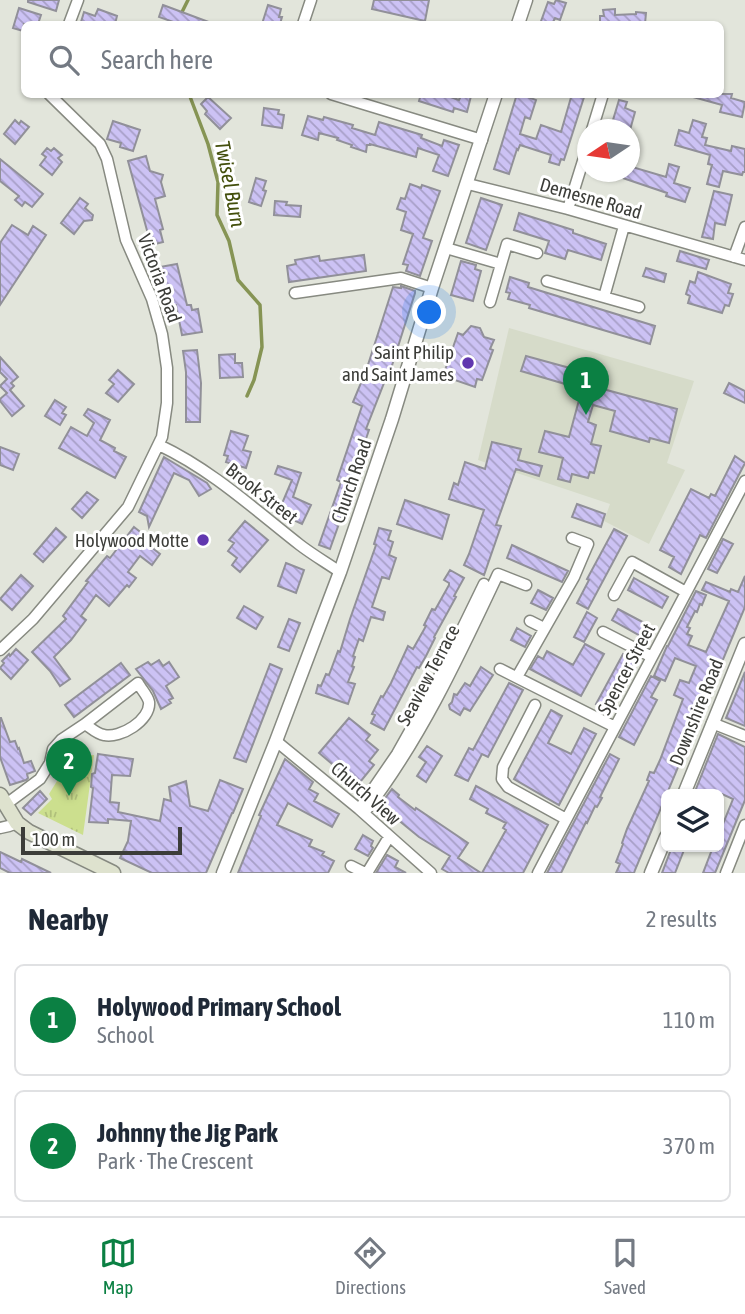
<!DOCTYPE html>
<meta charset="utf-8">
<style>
:root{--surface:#fff;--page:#f2f2f3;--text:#1f2937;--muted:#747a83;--line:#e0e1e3;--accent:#0b8043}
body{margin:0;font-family:"Asap Condensed",sans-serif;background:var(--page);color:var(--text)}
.controls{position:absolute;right:21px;bottom:21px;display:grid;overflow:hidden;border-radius:10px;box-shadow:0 2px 5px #0004}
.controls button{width:63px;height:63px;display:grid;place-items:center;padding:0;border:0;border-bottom:2px solid var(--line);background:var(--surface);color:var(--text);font:35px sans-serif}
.compass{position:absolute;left:577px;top:119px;width:63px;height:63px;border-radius:50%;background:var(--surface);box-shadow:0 2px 5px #0004;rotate:257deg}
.scale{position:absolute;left:21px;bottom:18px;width:161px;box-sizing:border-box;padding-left:7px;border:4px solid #3c3d39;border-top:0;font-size:19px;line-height:24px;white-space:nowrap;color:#3c3d39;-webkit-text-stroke:5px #fff;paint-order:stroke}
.you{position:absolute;left:430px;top:313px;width:24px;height:24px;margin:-18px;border:5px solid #fff;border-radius:50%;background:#1a73e8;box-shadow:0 0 0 10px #1a73e833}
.badge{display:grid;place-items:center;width:46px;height:46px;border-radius:50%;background:var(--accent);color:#fff;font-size:23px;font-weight:700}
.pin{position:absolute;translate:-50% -58px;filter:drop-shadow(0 2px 4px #0008)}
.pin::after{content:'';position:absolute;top:37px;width:24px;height:21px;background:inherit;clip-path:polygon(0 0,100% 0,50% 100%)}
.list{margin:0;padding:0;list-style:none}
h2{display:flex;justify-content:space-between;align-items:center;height:91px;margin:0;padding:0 28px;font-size:30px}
h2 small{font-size:23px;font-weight:400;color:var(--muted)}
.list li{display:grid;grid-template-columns:46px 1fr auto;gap:21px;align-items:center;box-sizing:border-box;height:112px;margin:0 14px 14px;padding:0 14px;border:2px solid var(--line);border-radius:10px}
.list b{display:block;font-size:26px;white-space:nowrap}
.list p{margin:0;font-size:23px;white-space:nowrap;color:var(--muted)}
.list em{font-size:23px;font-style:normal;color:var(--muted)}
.icon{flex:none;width:38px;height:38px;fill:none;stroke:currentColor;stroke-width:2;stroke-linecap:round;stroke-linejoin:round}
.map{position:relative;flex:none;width:745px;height:873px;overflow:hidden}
.search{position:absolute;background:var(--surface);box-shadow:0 2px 5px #0004;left:21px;right:21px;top:21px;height:77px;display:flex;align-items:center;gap:18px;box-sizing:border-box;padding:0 24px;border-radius:10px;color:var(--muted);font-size:26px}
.sheet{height:343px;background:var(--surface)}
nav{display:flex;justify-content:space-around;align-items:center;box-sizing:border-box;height:98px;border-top:2px solid var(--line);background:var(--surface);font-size:19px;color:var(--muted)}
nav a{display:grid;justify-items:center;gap:4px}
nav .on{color:var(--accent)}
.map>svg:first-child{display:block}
.built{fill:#d6dbc9}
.park{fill:url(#park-tufts)}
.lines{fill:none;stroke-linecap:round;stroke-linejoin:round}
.stream{stroke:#869454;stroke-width:3.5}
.building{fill:url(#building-back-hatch);stroke:#919099;stroke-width:2}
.minor-casing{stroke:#878a81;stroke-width:13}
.tertiary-casing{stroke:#878a81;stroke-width:15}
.secondary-casing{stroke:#878a81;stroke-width:17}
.minor{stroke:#fff;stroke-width:10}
.tertiary{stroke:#fff;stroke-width:12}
.secondary{stroke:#dee2ce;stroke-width:14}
.poi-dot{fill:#6137af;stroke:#fff;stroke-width:2.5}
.labels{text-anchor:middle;stroke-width:6;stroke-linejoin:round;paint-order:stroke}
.street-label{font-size:19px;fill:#3c3d39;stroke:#fff}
.poi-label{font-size:19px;fill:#3c3d39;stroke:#fff;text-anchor:end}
.water-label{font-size:21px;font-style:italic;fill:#434f0c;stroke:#fff}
</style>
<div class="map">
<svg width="745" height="873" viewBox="0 0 745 873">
<defs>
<pattern id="park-tufts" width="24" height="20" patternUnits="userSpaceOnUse" patternTransform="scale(1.75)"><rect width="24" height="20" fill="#ccdf8e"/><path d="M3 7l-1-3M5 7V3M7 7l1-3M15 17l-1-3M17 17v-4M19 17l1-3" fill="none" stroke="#b0c07b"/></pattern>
<pattern id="building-back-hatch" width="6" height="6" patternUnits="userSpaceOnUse" patternTransform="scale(1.75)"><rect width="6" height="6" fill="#ccc2f4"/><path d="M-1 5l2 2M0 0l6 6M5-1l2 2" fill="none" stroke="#a79fc7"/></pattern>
</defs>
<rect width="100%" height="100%" fill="#e2e5db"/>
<!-- built -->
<path class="built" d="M509 328 694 381 667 463 685 470 649 544 604 521 610 504 478 460Z"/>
<!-- park -->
<path class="park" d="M94 755 83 835 38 813 52 799 49 794 62 773 81 756Z"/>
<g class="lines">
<!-- stream -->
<path class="stream" d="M181 14 188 0
M189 94 208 144 218 182 217 215 229 241 238 280 260 305 262 347 254 380 247 396"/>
</g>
<!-- building -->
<path class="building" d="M28 0H59L56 11 28 2Z
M374 0H429L425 21 372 9Z
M556 0 566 3 560 20 555 18 552 24H540L548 2 554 4Z
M163 5 214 24H179L159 17Z
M268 5 281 9 279 17H282L280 24H262Z
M19 8 41 15 38 24H24L23 31 13 28Z
M98 9 117 16 115 24H89L81 22 84 12 95 16Z
M615 9V15L636 14V12L646 13 645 24 623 23V24H600V16H604L603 10Z
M421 94H442L459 100 462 94 471 96 467 112 454 108 453 112 419 101Z
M517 94H526L525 96 536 100 530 119 525 117 520 134 536 139 541 125 561 132 572 94H585L564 160 561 159 559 165 549 162 551 155 520 145 518 150 517 149 509 174 494 169Z
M693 94H732L731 98 745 102 742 117 720 112 722 105 693 97Z
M208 97 231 118 220 129 205 114 207 111 201 104Z
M619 100 627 102 625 108 635 112 630 130H610Z
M264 108 279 110 278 114 284 115 282 128 262 125Z
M308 116 323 120 324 117 353 125 352 128 375 135 379 122 422 135 421 138 442 146 444 140 459 145 448 176 433 171 439 155 418 148 416 157 370 144V145H367L366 152 351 147 352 145 337 140 338 138 319 133 318 140 302 135Z
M15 120 19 124 21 121 29 127 15 144 4 134Z
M693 120 706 124 702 137 707 138 705 145 731 151 732 146 745 149V172H743L742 175 723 171 719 187 707 184 712 165 708 164 710 155 675 145 679 130 689 133Z
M113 121 140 130 133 151 120 147 121 143 107 139Z
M47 148 51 151 54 148 62 155 58 158 62 162 52 175 40 165 46 157 42 154Z
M146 156 150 171 163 175 161 182 165 196 155 199 163 229 160 230 163 242 151 245 128 161Z
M0 159 43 194 32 207 25 202 22 206 15 200 19 196 0 181Z
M669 164 679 167 674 183 690 188 685 202 666 196 667 193 608 173V172H629V166L666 177Z
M256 178 266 181 263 190 266 191 261 206 249 202Z
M410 184 421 188 422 185 440 191 423 238 432 241 420 276 406 271 408 265 403 264 413 234 401 230 406 212 397 209 401 198 405 199Z
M714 191 732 195 725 225 715 223 713 239 702 237Z
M80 198 88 204 85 208 93 215 92 220 84 221 74 234 61 223Z
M481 198 502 205 486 250 466 243Z
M275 201 287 202 286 205 301 206 300 217 274 215Z
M519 213 573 230V233L606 244 601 260 568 250 565 259 545 253 549 241 514 230Z
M12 225 28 235 33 226 46 235 0 305V243Z
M680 251 709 260 706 269 677 261Z
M364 255 366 271 289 282 287 266 296 264 295 260 319 256 320 261Z
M461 261 476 265 475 269 481 271 473 301 451 295Z
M177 264 187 305H191L192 310 198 309 202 332 182 335 176 305 169 306 160 267Z
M646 268 666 274 664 282 643 276Z
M698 272 731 284 728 293 733 294 729 306 725 305 722 313 688 303 690 296 686 294 690 281 695 283Z
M510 277 529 283 528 287 655 326 650 344 529 308 530 305 508 299 510 293 506 292Z
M401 286 415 291V293L388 378H386L366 429 369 430 349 489 351 490 330 549 319 545 341 482 337 480 362 406 353 402 366 371 393 287 401 288Z
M471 326 480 328 484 337 494 340 490 349 493 350 482 380 477 379 475 387 443 376 458 333 463 335Z
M197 350 201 383 200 422H186V372L183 351Z
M235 354V363H242L243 377 220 378 219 355Z
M526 356 599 376 597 382 605 384 603 389 677 409 669 443 650 438 649 442 610 431 615 411 593 405 588 422 596 425 591 444 601 446 594 473 590 472 588 478 572 474 570 482 558 479 563 458 539 452 545 431 569 437 582 389 521 371Z
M0 357 18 377 11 383 14 386 10 390 24 406 12 416 0 401V399L7 393 0 386 7 379 0 372Z
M118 370 134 384 118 402 106 393 114 384 109 380Z
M729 383 745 391V403L724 393Z
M55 400 66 407 62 413 66 415 60 425 45 416Z
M88 409 110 420 100 440 115 448 114 451 126 457 115 478 59 448 71 427 87 436 94 423 84 415Z
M231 431 248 436 243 450 251 452 246 468 226 462 228 456 224 455Z
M492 442 521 449 518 460 542 466 539 476 516 469 496 525 501 526 484 575 464 565 469 554 484 510 449 499 454 483 458 485 465 462 485 469Z
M0 447 19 454 13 470 0 465Z
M735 456 745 463 706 538 700 535 681 574 669 567 674 557 660 550 691 489 709 498 711 494 715 496Z
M164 457 207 483 211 489 199 496 189 480 174 473 149 527 147 516 139 512Z
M278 466 301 473 293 497 311 505 302 524 278 513 292 480 275 474Z
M87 492 98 500 82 518 72 509Z
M405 500 449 515 442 539 397 524Z
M577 504 605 514 601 527 572 517Z
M245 521 268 540 240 572 232 565 237 558 228 551 234 543 229 540Z
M134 527 148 538 141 539 160 554 152 565 140 556 128 572 136 578 129 587 127 585 109 606 96 595 81 616 86 620 71 640 54 657 70 679 60 686 50 671 32 652 66 619 63 616 88 582 86 581 107 556 110 558Z
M56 528 66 537 43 562 34 554Z
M379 528 391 531 388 540 393 542 389 555 396 558 389 579 382 577 372 607 385 612 383 620 371 617 363 641 359 639 353 656 355 657 352 666 354 667 348 682 355 684 348 704 316 693 318 685 321 686 326 674 329 675 338 651 340 652 350 619 376 545 374 544Z
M614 529 627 536 588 609 577 603 589 580 587 579Z
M723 539 733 544 717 573 708 569Z
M512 545 568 571 562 582 507 558Z
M286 563 304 570 296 593 278 586Z
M450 570 464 578 454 596 456 597 434 637 435 638 426 656 419 668 417 667 384 730 371 723 375 715 372 714 381 696 383 697 391 683 408 646 413 649 426 626 424 625 432 609 435 610 449 585V583L444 580Z
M21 575 33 586 12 610 0 599Z
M745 576V607L635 870 634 873H616L620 864 616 862 623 844 622 843 627 829 649 781 647 780 650 772 654 773 660 760 683 699 674 695 680 680 689 683 696 666 675 658 665 681 654 676 667 646H668L696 591 706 595 702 605 700 604 697 612 695 611 687 627 690 628 687 634 692 636 688 645 706 652 729 601 702 590 706 582 730 592 731 589 738 592Z
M634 578 668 597 662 608 628 590Z
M538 590 553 598 546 610 531 603Z
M244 606 263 617 256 629 237 618Z
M618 609 652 627 646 639 612 620Z
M587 612 597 618 584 642 574 637Z
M289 619 300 623 289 651 278 647Z
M517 628 531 636 525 647 511 640Z
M585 644 604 654 581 696 530 669 538 656 543 659 547 651 573 665Z
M16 649 28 660 11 679 0 668 4 663 2 661 9 654 10 656Z
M623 654 636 660 609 710 596 704Z
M159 660 163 666 169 662 179 677 166 686 173 698 169 700 171 703 161 709 153 691 136 669 148 662 151 665Z
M121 663 130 675 74 717 65 705Z
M270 664 282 669 246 762 234 758Z
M481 667 493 675 470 711 464 708 460 715 450 709 449 705 452 702 454 694 457 695 465 683 470 686Z
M745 672V726L726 718Z
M651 676 660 681 651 697 657 700 634 745 619 737Z
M509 683 523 690 488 757 482 754 468 781 455 775 469 748 473 750Z
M551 710 562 716 548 743 571 754 584 728 596 734 559 805 514 779Z
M0 718H1L10 742 15 741 18 749 19 748 24 763 31 761 35 771 27 774 28 778 26 780 10 785 0 757Z
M349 718 370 735 366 740 378 750 369 761 374 765 356 787 343 776 344 774 319 753Z
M718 734 745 747V800L715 873H703L713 847 719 849V834L733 799 722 794H694Z
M427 746 442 756 426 782 417 776 426 762 419 757Z
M98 754 133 759 130 776 112 775 110 802 119 803 118 812 160 821 164 799 171 801 169 787 186 781 190 806 208 811 220 780 243 789 233 813H232L206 873H152L120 858 128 841 131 821 108 819V823L89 822 93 788 91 787 92 774 95 773Z
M610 754 619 759 600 797 602 798 597 807 595 806 587 823 586 822 561 873H547Z
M285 759 313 782 309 789 318 794 314 801 339 814 332 827 288 803 277 825 312 840 309 846 324 852 322 855 334 861 328 873H238L261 816 259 815Z
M476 786 548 825 523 873H482L506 830 503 828 506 823 486 813 488 809 470 799Z
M392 789 399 795 398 797 415 810 416 808 468 843 458 858 481 873H449L442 869 450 856 419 837 380 805Z
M40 791 47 799 31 815 23 808Z
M363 835 373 841 371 846 373 848 368 856 355 849Z
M672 847 684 850 675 873H662Z
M0 852 21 862 22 859 51 873H10L0 868Z
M387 855 398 861 395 867 406 873H376Z"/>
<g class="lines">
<defs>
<path id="minor" d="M69 24 78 0
M303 24 311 0
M331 94 482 140
M592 130 603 94
M468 184 568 209 745 260
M568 209 588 145
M446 248 501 264
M734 257 745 227
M547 281 639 307
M295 293 401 278 432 288
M604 297 624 226
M490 302 507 244 537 253
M159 445C212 470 254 509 300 545 313 555 327 563 340 572
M614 595 632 562 686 592
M530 621 544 628
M603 632 652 657
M0 650 33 619 128 507 162 437 167 403V368L162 334 152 299 126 240 107 159 100 144 49 94
M500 669 615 727
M517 677 574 577 588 544 572 538
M535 705 503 767 502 779 508 787 566 819
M712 723 745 736
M276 741 359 809 431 873
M5 805 40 779 50 763 53 749 61 740 85 724 138 683C141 689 148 696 149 702 151 720 120 739 104 735 97 734 91 728 85 724
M362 805 397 754 429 697 484 584
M364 813C420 741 459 657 498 574L526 585
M0 828 9 826 17 823
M351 866 365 873
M367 873 389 837
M538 873 745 481
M726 873 745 825"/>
<path id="tertiary" d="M518 24 526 0
M684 794 745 644
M223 873 276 741 340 572 392 419 432 288 496 94
M651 873 666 837"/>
<path id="secondary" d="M0 795 17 823 29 832 113 873"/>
</defs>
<!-- minor casing -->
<use href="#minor" class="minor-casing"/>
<!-- tertiary casing -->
<use href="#tertiary" class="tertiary-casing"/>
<!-- secondary casing -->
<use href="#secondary" class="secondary-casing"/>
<!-- minor -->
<use href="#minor" class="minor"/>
<!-- tertiary -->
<use href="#tertiary" class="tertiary"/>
<!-- secondary -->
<use href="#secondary" class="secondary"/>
</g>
<!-- markers -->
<g class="poi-dot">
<circle cx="468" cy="363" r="7"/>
<circle cx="203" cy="540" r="7"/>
</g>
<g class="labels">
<!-- street labels -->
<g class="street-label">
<text transform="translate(591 198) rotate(16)" y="7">Demesne Road</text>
<text transform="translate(160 278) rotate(70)" y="7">Victoria Road</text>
<text transform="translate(351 481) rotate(-71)" y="7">Church Road</text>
<text transform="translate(262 493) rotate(38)" y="7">Brook Street</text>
<text transform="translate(626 669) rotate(-62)" y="7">Spencer Street</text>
<text transform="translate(428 675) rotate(-62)" y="7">Seaview Terrace</text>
<text transform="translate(696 712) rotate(-68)" y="7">Downshire Road</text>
<text transform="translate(366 793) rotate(41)" y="7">Church View</text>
</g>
<!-- poi labels -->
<g class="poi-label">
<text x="454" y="359">Saint Philip<tspan x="454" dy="22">and Saint James</tspan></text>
<text x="189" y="547">Holywood Motte</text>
</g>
<!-- water labels -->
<g class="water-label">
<text transform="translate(230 184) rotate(79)" y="7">Twisel Burn</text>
</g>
</g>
</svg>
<div class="controls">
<button><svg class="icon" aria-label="layers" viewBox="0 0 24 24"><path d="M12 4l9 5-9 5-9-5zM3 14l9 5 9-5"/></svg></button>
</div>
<svg class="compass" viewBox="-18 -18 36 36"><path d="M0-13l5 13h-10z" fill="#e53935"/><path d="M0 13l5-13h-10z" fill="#747a83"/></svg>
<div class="scale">100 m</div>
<div class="you"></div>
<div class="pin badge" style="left:586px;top:415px">1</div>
<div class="pin badge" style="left:69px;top:796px">2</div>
<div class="search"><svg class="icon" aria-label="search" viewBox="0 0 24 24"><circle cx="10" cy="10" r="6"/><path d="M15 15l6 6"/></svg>Search here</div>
</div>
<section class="sheet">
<h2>Nearby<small>2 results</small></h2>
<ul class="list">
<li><span class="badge">1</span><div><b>Holywood Primary School</b><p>School</p></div><em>110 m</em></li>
<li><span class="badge">2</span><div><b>Johnny the Jig Park</b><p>Park · The Crescent</p></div><em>370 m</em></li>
</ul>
</section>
<nav>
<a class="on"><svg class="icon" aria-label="map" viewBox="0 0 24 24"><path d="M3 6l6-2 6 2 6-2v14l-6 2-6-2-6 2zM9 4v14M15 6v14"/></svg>Map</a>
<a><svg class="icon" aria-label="directions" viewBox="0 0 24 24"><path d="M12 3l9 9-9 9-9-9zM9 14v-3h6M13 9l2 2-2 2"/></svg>Directions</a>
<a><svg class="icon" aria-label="saved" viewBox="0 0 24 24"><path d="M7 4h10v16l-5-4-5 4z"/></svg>Saved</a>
</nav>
